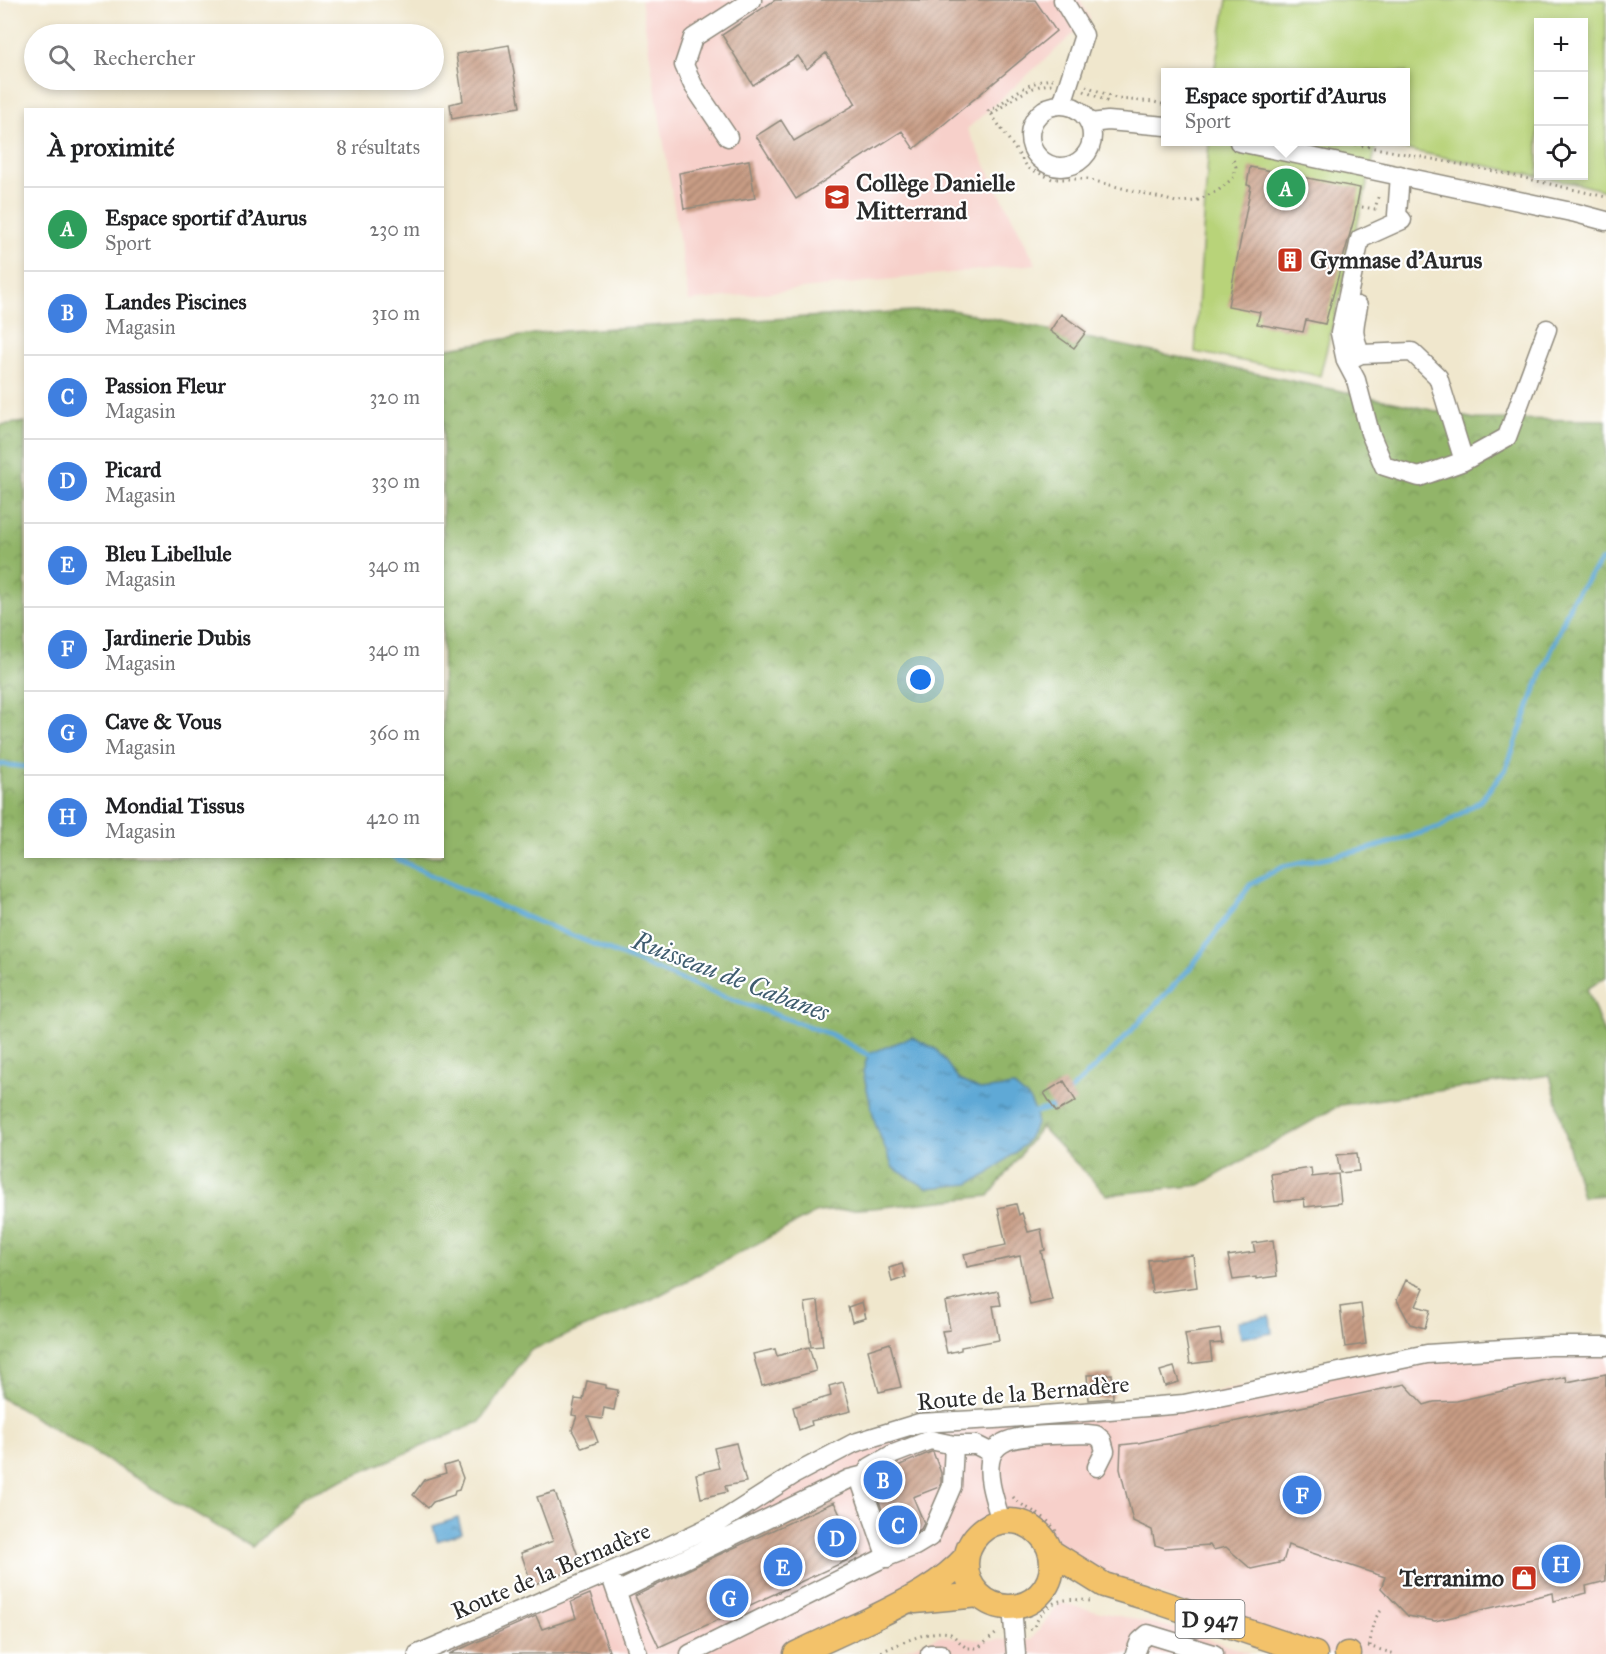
<!DOCTYPE html>
<html lang="fr">
<meta charset="utf-8">
<style>
:root{--surface:#fff;--page:#f2f2f2;--text:#202124;--muted:#757577;--line:#e0e0e0;--accent:#db2777}
body{margin:0;font-family:"IM FELL Great Primer",serif;background:var(--page);color:var(--text)}
.controls{position:absolute;right:18px;top:18px;display:grid;overflow:hidden;border-radius:0px;box-shadow:0 3px 9px #0003}
.controls button{width:54px;height:54px;display:grid;place-items:center;padding:0;border:0;border-bottom:2px solid var(--line);background:var(--surface);color:var(--text);font:30px sans-serif}
.you{position:absolute;left:921px;top:680px;width:21px;height:21px;margin:-15px;border:4px solid #fff;border-radius:50%;background:#1a73e8;box-shadow:0 0 0 9px #1a73e833}
.badge{display:grid;place-items:center;width:39px;height:39px;border-radius:50%;background:var(--accent);color:#fff;font-size:20px;font-weight:700}
.pin{position:absolute;translate:-50% -50%;border:3px solid #fff;box-shadow:0 2px 6px #0006}
.popup{position:absolute;left:1161px;top:68px;width:249px;height:78px;box-sizing:border-box;display:grid;place-content:center;border-radius:0px;background:var(--surface);filter:drop-shadow(0 2px 4px #0005);font-size:20px;white-space:nowrap;color:var(--muted)}
.popup b{font-size:22px;color:var(--text)}
.popup::after{content:'';position:absolute;left:50%;top:100%;margin-left:-12px;border:12px solid transparent;border-top-color:var(--surface)}
.list{margin:0;padding:0;list-style:none}
h2{display:flex;justify-content:space-between;align-items:center;height:78px;margin:0;padding:0 24px;font-size:26px}
h2 small{font-size:20px;font-weight:400;color:var(--muted)}
.list li{display:grid;grid-template-columns:39px 1fr auto;gap:18px;align-items:center;box-sizing:border-box;height:84px;padding:0 24px;border-top:2px solid var(--line)}
.list b{display:block;font-size:22px;white-space:nowrap}
.list p{margin:0;font-size:20px;white-space:nowrap;color:var(--muted)}
.list em{font-size:20px;font-style:normal;color:var(--muted)}
.icon{flex:none;width:33px;height:33px;fill:none;stroke:currentColor;stroke-width:2;stroke-linecap:round;stroke-linejoin:round}
.map{position:relative;flex:none;width:1606px;height:1654px;overflow:hidden}
.search{position:absolute;background:var(--surface);box-shadow:0 3px 9px #0003;left:24px;top:24px;width:420px;height:66px;display:flex;align-items:center;gap:15px;box-sizing:border-box;padding:0 21px;border-radius:33px;color:var(--muted);font-size:22px}
.panel{position:absolute;background:var(--surface);box-shadow:0 3px 9px #0003;left:24px;top:108px;width:420px;height:750px;border-radius:0px}
.map>svg:first-child{display:block}
.built{fill:#f7d0ca}
.forest{fill:url(#forest-crowns);stroke:#5e704a;stroke-width:1.5}
.garden{fill:#b8d379;stroke:#727f52;stroke-width:1.5;fill-rule:evenodd}
.water{fill:url(#water-ripples);stroke:#446a80;stroke-width:1.5}
.lines{fill:none;stroke-linecap:round;stroke-linejoin:round}
.stream{stroke:#5ea9d6;stroke-width:5}
.building{fill:url(#building-hatch)}
.minor-casing{stroke:#8e897c;stroke-width:21}
.major-casing{stroke:#8e897c;stroke-width:27}
.path{stroke:#8e897c;stroke-width:3;stroke-dasharray:1.5 4.5;stroke-linecap:butt}
.minor{stroke:#fff;stroke-width:18}
.major{stroke:#f3c26a;stroke-width:24}
.labels{text-anchor:middle;stroke-width:4.5;stroke-linejoin:round;paint-order:stroke}
.shield{fill:#fff;stroke:#6b6b6b;stroke-width:1.5}
.shield-label{font-size:22px;font-weight:bold;fill:#2b2b2b}
.poi-label{font-size:24px;font-weight:bold;fill:#2b2b2b;stroke:#fff;text-anchor:start}
.street-label{font-size:24px;fill:#2b2b2b;stroke:#fff}
.water-label{font-size:26px;font-style:italic;fill:#3f5d6f;stroke:#fff}
</style>
<div class="map">
<svg width="1606" height="1654" viewBox="0 0 1606 1654">
<defs>
<pattern id="forest-crowns" width="20" height="18" patternUnits="userSpaceOnUse" patternTransform="scale(1.5)"><rect width="20" height="18" fill="#92b569"/><path d="M2 6a3 3 0 1 1 6 0M12 15a3 3 0 1 1 6 0" fill="none" stroke="#779357"/></pattern>
<pattern id="water-ripples" width="26" height="14" patternUnits="userSpaceOnUse" patternTransform="scale(1.5)"><rect width="26" height="14" fill="#5ea9d6"/><path d="M2 4q2-2 4 0t4 0M15 11q2-2 4 0t4 0" fill="none" stroke="#4e8aae"/></pattern>
<pattern id="building-hatch" width="6" height="6" patternUnits="userSpaceOnUse" patternTransform="scale(1.5)"><rect width="6" height="6" fill="#c89c84"/><path d="M-1 1l2-2M0 6l6-6M5 7l2-2" fill="none" stroke="#a37f6c"/></pattern>
</defs>
<rect width="100%" height="100%" fill="#fff"/>
<filter id="ink" filterUnits="userSpaceOnUse"><feTurbulence type="fractalNoise" baseFrequency=".0167" numOctaves="2"/><feDisplacementMap in="SourceGraphic" scale="12" xChannelSelector="R" yChannelSelector="G"/><feConvolveMatrix kernelMatrix="1 2 1 2 8 2 1 2 1" color-interpolation-filters="sRGB"/></filter>
<filter id="wash" filterUnits="userSpaceOnUse"><feTurbulence type="fractalNoise" baseFrequency=".008" numOctaves="4" result="noise"/><feDisplacementMap in="SourceGraphic" scale="24" xChannelSelector="R" yChannelSelector="G"/><feGaussianBlur stdDeviation="1.35" result="paint"/><feColorMatrix in="noise" values="0 0 0 0 0 0 0 0 0 0 0 0 0 0 0 0 0 1.4 0 .05"/><feComposite in="paint" operator="in"/></filter>
<g filter="url(#wash)">
<rect width="100%" height="100%" fill="#f0e7cd"/>
<!-- built -->
<path class="built" d="M641 0H1080L1090 19 967 129 1036 264 689 301Z
M1606 1346V1654H1315L1051 1552 1045 1540 1037 1531 1026 1524 1014 1521 1001 1522 989 1526 978 1534 971 1544 967 1556 796 1654H418L663 1549 795 1474 919 1423 1124 1409 1427 1354Z
M1060 1603 1178 1629 1253 1654H894L939 1636 992 1640H1031Z"/>
<!-- forest -->
<path class="forest" d="M947 309 1475 419 1606 420V977L1587 989 1606 1039V1195L1582 1197 1550 1075 1340 1105 1200 1185 1107 1195 1041 1127 989 1196 873 1208 817 1212 652 1299 529 1351 480 1422 302 1497 252 1547 0 1397V425L25 422 26 856H442L443 349 546 332Z"/>
<!-- garden -->
<path class="garden" d="M1227 0H1606V191L1578 184 1377 144 1320 376 1195 352 1209 142H1406V72H1214ZM1538 22H1584V176H1538Z"/>
<!-- water -->
<path class="water" d="M912 1037 936 1049 959 1080 980 1090 1014 1086 1028 1098 1036 1112V1124L1024 1145 988 1174 969 1184 927 1188 893 1168 875 1123 863 1072 868 1054Z
M1270 1316 1272 1333 1241 1338 1238 1321Z
M458 1518 462 1533 437 1541 433 1526Z"/>
<g class="lines">
<!-- stream -->
<path class="stream" d="M0 764 26 767
M391 856 487 901 714 993 830 1034 874 1058
M1070 1091 1113 1050 1192 966 1250 885 1283 866 1369 849 1440 827 1480 801 1506 769 1533 695 1572 600 1601 561 1606 559
M1029 1114 1053 1107"/>
</g>
<g id="blocks">
<!-- building -->
<path class="building" d="M775 0H1035L1056 31 914 149 902 131 796 199 756 136 781 120 794 141 856 104 826 53 807 69 798 56 753 85 722 35Z
M509 45 520 107 452 119 450 104 463 101 456 54Z
M749 160 755 198 684 209 679 173Z
M1250 167 1360 188 1354 219 1325 324 1306 320 1303 332 1257 324 1260 312 1228 306 1251 186 1247 185Z
M1061 314 1086 332 1074 348 1050 331Z
M1064 1081 1076 1101 1056 1112 1044 1093Z
M1357 1153 1359 1171 1340 1173 1337 1155Z
M1311 1168 1312 1177 1338 1174 1341 1203 1305 1207 1304 1199 1275 1202 1271 1174Z
M1016 1204 1019 1215 1022 1213 1028 1232 1041 1229 1045 1250 1041 1251 1052 1300 1030 1305 1020 1256 967 1267 964 1254 1006 1245 998 1208Z
M1273 1240 1277 1276 1256 1279V1277L1233 1280 1228 1256 1255 1252 1253 1243Z
M1193 1255 1197 1287 1152 1293 1148 1260Z
M902 1264 906 1277 892 1282 889 1268Z
M1406 1280 1424 1288 1416 1306 1430 1310 1425 1328 1410 1324 1397 1300Z
M998 1291 1001 1305 993 1306 999 1340 961 1347V1350L947 1353 942 1331 950 1330 945 1302Z
M818 1301 823 1346 811 1347 805 1303Z
M862 1302 866 1318 852 1322 848 1307Z
M1361 1304 1366 1344 1345 1347 1340 1307Z
M1220 1329 1222 1343 1210 1344 1212 1361 1190 1364 1185 1334Z
M890 1343 901 1387 879 1392 868 1350Z
M809 1347 816 1371 762 1386 753 1354 775 1349 777 1356Z
M1174 1367 1179 1382 1165 1386 1160 1371Z
M1112 1374 1113 1398 1089 1400 1087 1375Z
M1606 1374V1581L1586 1586 1587 1593 1554 1601 1553 1593 1435 1621 1408 1616 1381 1588 1385 1577 1288 1545 1283 1562 1251 1569 1226 1547 1213 1550 1210 1545 1165 1548 1155 1545 1152 1530 1133 1521 1120 1469 1121 1445 1138 1443 1405 1384 1424 1405 1434 1402 1457 1401 1566 1377 1567 1382Z
M587 1381 606 1385V1388L618 1390 614 1410 604 1408 602 1419 588 1417 598 1442 582 1448 572 1430 577 1416 572 1415 575 1399 583 1400Z
M843 1382 851 1411 811 1421 812 1425 799 1430 793 1407 831 1396 829 1386Z
M736 1443 746 1482 725 1486 727 1492 701 1498 696 1474 719 1468 714 1448Z
M931 1452H933L941 1473V1483L939 1487 913 1497 924 1523 921 1529 910 1536 893 1542 877 1495 888 1470Z
M457 1462 463 1478 459 1490 455 1491 454 1495 433 1502 428 1508 413 1495 424 1480 446 1473 444 1466Z
M555 1492 582 1567 532 1585 521 1553 553 1541 537 1497Z
M834 1502 859 1555 659 1647 635 1596 716 1556Z
M590 1594 610 1654H449L536 1616 542 1629 576 1618 571 1602Z"/>
</g>
</g>
<g filter="url(#ink)">
<use href="#blocks" fill-opacity="0" stroke="#8e897c" stroke-width="1.5"/>
<g class="lines">
<defs>
<path id="minor" d="M1062 104 1084 35 1063 0
M1030 136a31 31 0 1 1 62 0a31 31 0 1 1-62 0Z
M1090 123 1108 121 1166 126
M728 137 693 85 684 65 693 38 752 0
M1239 142 1576 213 1606 221
M1400 175 1397 215 1402 220 1360 239 1340 333 1346 361 1356 380 1370 433 1384 466 1419 477 1464 461 1507 437 1547 329
M1358 306C1354 329 1351 331 1361 354
M1346 361 1361 354 1412 352 1438 377 1464 461
M1001 1522C996 1503 987 1481 990 1462 991 1454 996 1447 1003 1443 1019 1433 1067 1435 1087 1434L1096 1435 1102 1440 1105 1451 1097 1467
M887 1558 862 1486 865 1475 870 1467 891 1455 930 1440 954 1445H976L992 1453
M613 1582 638 1654
M617 1592 849 1479 865 1475
M1012 1607 1016 1654
M418 1654 663 1549 720 1522 795 1474 854 1443 919 1423 995 1419 1184 1404 1427 1354 1550 1346H1606
M690 1654 879 1560 915 1546 930 1537 952 1486 954 1445
M930 1654H941
M1135 1654 1140 1641 1148 1634 1214 1654"/>
<path id="major" d="M966 1564a43 43 0 1 1 86 0a43 43 0 1 1-86 0Z
M1051 1552 1104 1585 1141 1596 1315 1654
M915 1601 979 1595
M796 1654C819 1643 843 1632 867 1621 903 1603 939 1587 967 1556
M1347 1654H1349"/>
</defs>
<!-- minor casing -->
<use href="#minor" class="minor-casing"/>
<!-- major casing -->
<use href="#major" class="major-casing"/>
<!-- path -->
<path class="path" d="M1053 79C1037 80 1022 88 1008 98 1001 103 996 108 988 111L992 115 1028 168 1052 179H1087L1176 202 1196 201 1219 190 1234 177 1236 167 1233 159
M1086 86 1118 99 1154 102 1166 105
M1084 91 1111 103
M992 114C1010 101 1029 85 1052 84
M1344 142 1494 171 1606 197
M1356 206 1375 209 1379 194
M1013 1497C1021 1506 1031 1509 1041 1516 1048 1520 1053 1527 1058 1534
M1030 1629H1033C1046 1600 1060 1597 1090 1601
M1368 1646 1395 1654
M1370 1646C1371 1632 1372 1618 1384 1608
M876 1654C893 1647 930 1628 948 1633 955 1635 960 1644 967 1648H978L997 1633"/>
<!-- minor -->
<use href="#minor" class="minor"/>
<!-- major -->
<use href="#major" class="major"/>
</g>
</g>
<!-- icons -->
<defs>
<symbol id="school-square" viewBox="-11 -11 22 22"><rect x="-9" y="-9" width="18" height="18" rx="4" fill="#c8321e" stroke="#fff"/><path d="M0-5L7-2L0 1L-7-2ZM-4 1L0 2.5L4 1V4Q0 6-4 4Z" fill="#fff"/></symbol>
<symbol id="building-square" viewBox="-11 -11 22 22"><rect x="-9" y="-9" width="18" height="18" rx="4" fill="#c8321e" stroke="#fff"/><path d="M-4-6H4V6H1V3H-1V6H-4ZM-2.5-4.3h1.7v1.8h-1.7ZM.8-4.3h1.7v1.8H.8ZM-2.5-1h1.7V.8h-1.7ZM.8-1h1.7V.8H.8Z" fill="#fff"/></symbol>
<symbol id="shop-square" viewBox="-11 -11 22 22"><rect x="-9" y="-9" width="18" height="18" rx="4" fill="#c8321e" stroke="#fff"/><path d="M-5-2.5h2.3a2.7 3.5 0 0 1 5.4 0H5L5.5 6h-11ZM-1.5-2.5h3a1.5 2.3 0 0 0-3 0Z" fill="#fff"/></symbol>
</defs>
<g fill-rule="evenodd">
<use href="#school-square" x="822" y="182" width="30" height="30"/>
<use href="#building-square" x="1275" y="245" width="30" height="30"/>
<use href="#shop-square" x="1509" y="1563" width="30" height="30"/>
</g>
<g class="labels">
<!-- shield labels -->
<rect class="shield" x="1175.5" y="1600" width="69" height="38" rx="4.5"/>
<g class="shield-label">
<text x="1210" y="1627">D 947</text>
</g>
<!-- poi labels -->
<g class="poi-label">
<text x="856" y="191">Collège Danielle<tspan x="856" dy="28">Mitterrand</tspan></text>
<text x="1310" y="268">Gymnase d'Aurus</text>
<text x="1504" y="1586" text-anchor="end">Terranimo</text>
</g>
<!-- street labels -->
<g class="street-label">
<text transform="translate(1023 1393) rotate(-5)" y="8">Route de la Bernadère</text>
<text transform="translate(551 1571) rotate(-23)" y="8">Route de la Bernadère</text>
</g>
<!-- water labels -->
<g class="water-label">
<text transform="translate(731 976) rotate(21)" y="9">Ruisseau de Cabanes</text>
</g>
</g>
</svg>
<div class="controls">
<button>+</button>
<button>−</button>
<button><svg class="icon" aria-label="locate" viewBox="0 0 24 24"><circle cx="12" cy="12" r="6"/><path d="M12 2v4M12 18v4M2 12h4M18 12h4"/></svg></button>
</div>
<div class="you"></div>
<div class="pin badge" style="left:1286px;top:188px;background:#2e9e5b">A</div>
<div class="popup"><b>Espace sportif d'Aurus</b>Sport</div>
<div class="pin badge" style="left:883px;top:1480px;background:#3f7fe0">B</div>
<div class="pin badge" style="left:898px;top:1525px;background:#3f7fe0">C</div>
<div class="pin badge" style="left:837px;top:1538px;background:#3f7fe0">D</div>
<div class="pin badge" style="left:783px;top:1567px;background:#3f7fe0">E</div>
<div class="pin badge" style="left:1302px;top:1495px;background:#3f7fe0">F</div>
<div class="pin badge" style="left:729px;top:1598px;background:#3f7fe0">G</div>
<div class="pin badge" style="left:1561px;top:1564px;background:#3f7fe0">H</div>
<div class="search"><svg class="icon" aria-label="search" viewBox="0 0 24 24"><circle cx="10" cy="10" r="6"/><path d="M15 15l6 6"/></svg>Rechercher</div>
<section class="panel">
<h2>À proximité<small>8 résultats</small></h2>
<ul class="list">
<li><span class="badge" style="background:#2e9e5b">A</span><div><b>Espace sportif d'Aurus</b><p>Sport</p></div><em>230 m</em></li>
<li><span class="badge" style="background:#3f7fe0">B</span><div><b>Landes Piscines</b><p>Magasin</p></div><em>310 m</em></li>
<li><span class="badge" style="background:#3f7fe0">C</span><div><b>Passion Fleur</b><p>Magasin</p></div><em>320 m</em></li>
<li><span class="badge" style="background:#3f7fe0">D</span><div><b>Picard</b><p>Magasin</p></div><em>330 m</em></li>
<li><span class="badge" style="background:#3f7fe0">E</span><div><b>Bleu Libellule</b><p>Magasin</p></div><em>340 m</em></li>
<li><span class="badge" style="background:#3f7fe0">F</span><div><b>Jardinerie Dubis</b><p>Magasin</p></div><em>340 m</em></li>
<li><span class="badge" style="background:#3f7fe0">G</span><div><b>Cave &amp; Vous</b><p>Magasin</p></div><em>360 m</em></li>
<li><span class="badge" style="background:#3f7fe0">H</span><div><b>Mondial Tissus</b><p>Magasin</p></div><em>420 m</em></li>
</ul>
</section>
</div>
